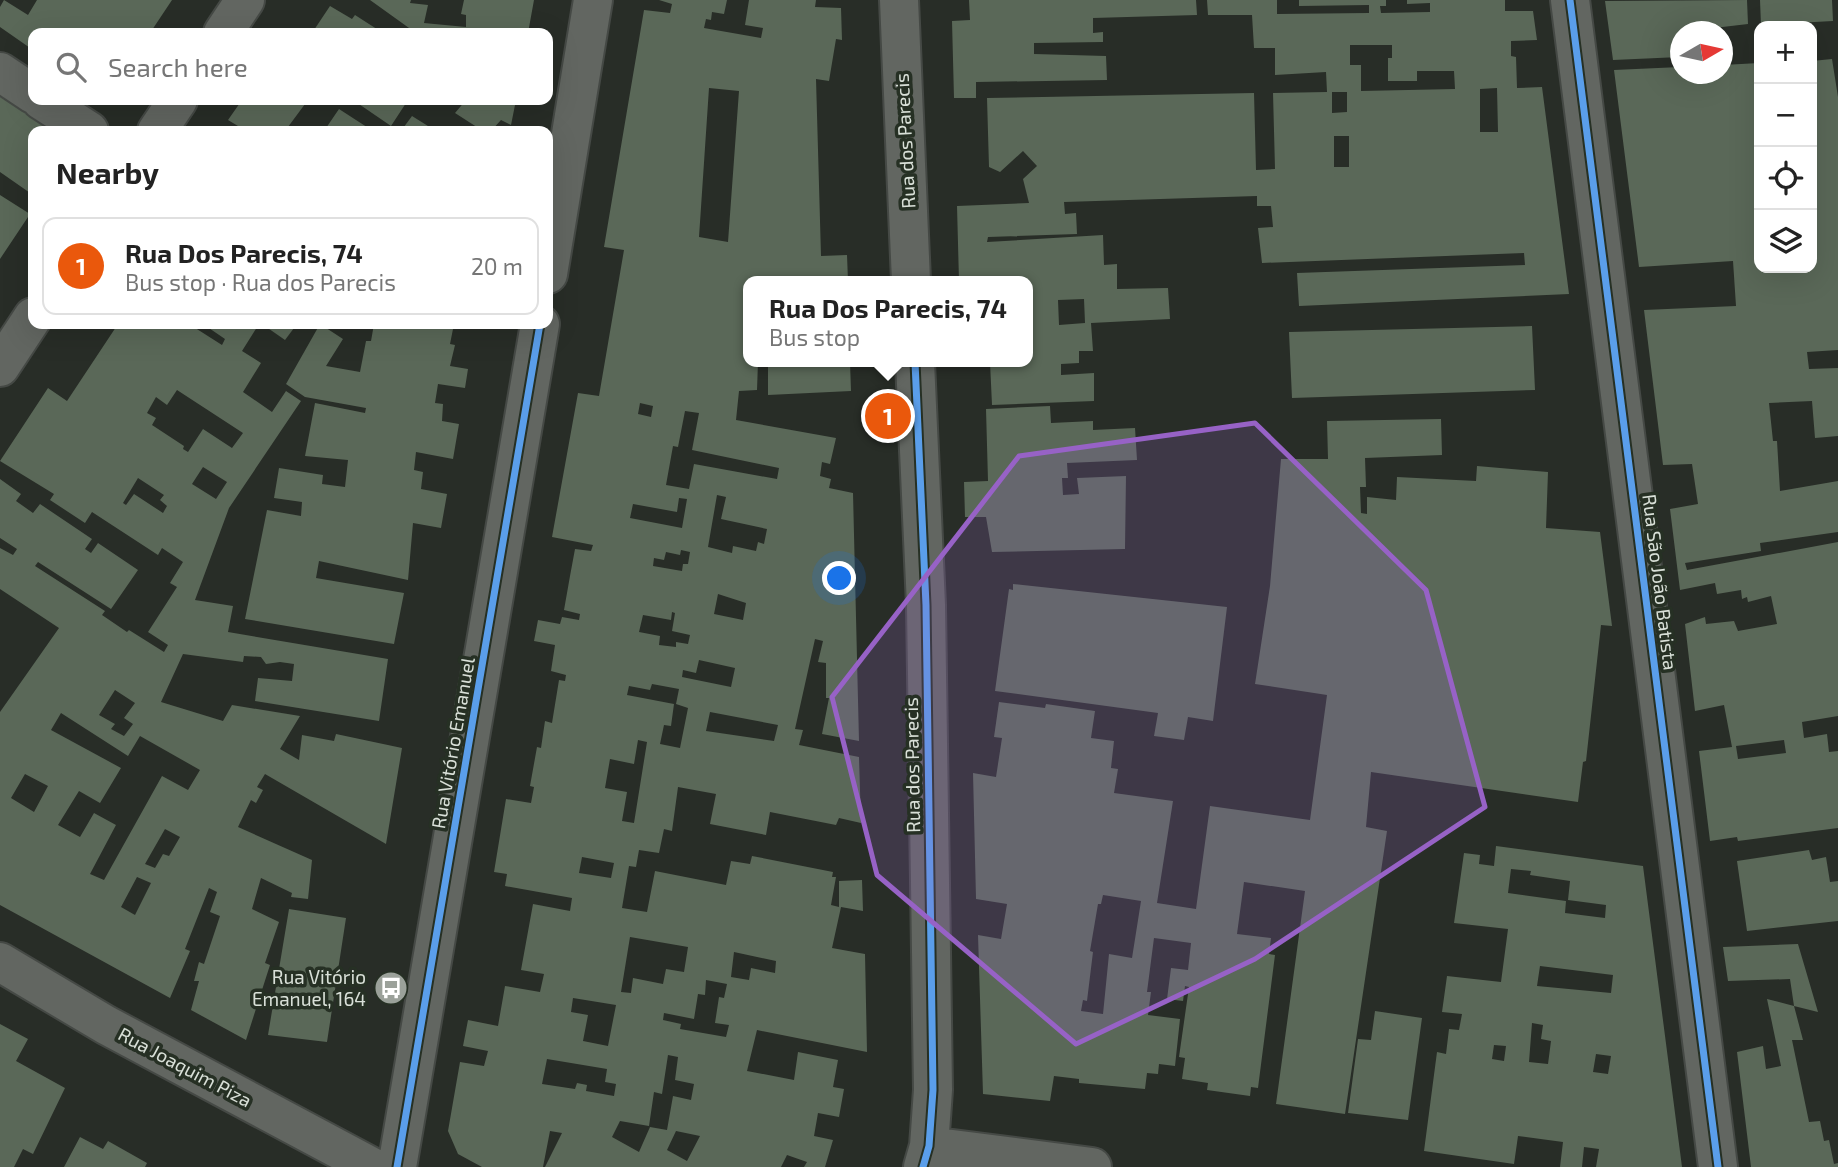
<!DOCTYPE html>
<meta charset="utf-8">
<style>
:root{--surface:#fff;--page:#f6f6f6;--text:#222;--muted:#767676;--line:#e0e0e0;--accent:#ea580c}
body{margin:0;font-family:"Exo 2",sans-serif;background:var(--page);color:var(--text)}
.controls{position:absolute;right:21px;top:21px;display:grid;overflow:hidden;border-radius:14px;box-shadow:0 7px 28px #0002}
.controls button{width:63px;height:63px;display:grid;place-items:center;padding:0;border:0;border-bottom:2px solid var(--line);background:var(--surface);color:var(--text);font:35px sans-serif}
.compass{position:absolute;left:1670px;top:21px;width:63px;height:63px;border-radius:50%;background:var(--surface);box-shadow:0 7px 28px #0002;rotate:81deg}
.you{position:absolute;left:840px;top:579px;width:24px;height:24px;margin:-18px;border:5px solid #fff;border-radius:50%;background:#1a73e8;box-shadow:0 0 0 10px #1a73e833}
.badge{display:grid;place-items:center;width:46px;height:46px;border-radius:50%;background:var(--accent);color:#fff;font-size:23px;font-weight:700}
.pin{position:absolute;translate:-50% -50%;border:4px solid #fff;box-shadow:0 2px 7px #0006}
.popup{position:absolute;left:743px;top:276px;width:290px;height:91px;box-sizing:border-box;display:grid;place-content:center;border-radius:14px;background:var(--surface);filter:drop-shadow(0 2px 5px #0005);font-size:23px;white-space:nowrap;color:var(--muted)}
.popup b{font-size:26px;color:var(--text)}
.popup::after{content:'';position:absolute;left:50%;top:100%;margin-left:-14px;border:14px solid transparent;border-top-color:var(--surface)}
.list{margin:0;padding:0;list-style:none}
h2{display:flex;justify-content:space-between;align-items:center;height:91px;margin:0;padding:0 28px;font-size:30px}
h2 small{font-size:23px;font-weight:400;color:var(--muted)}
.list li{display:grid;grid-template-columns:46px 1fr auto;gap:21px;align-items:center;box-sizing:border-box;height:98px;margin:0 14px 14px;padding:0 14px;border:2px solid var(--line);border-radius:14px}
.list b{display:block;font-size:26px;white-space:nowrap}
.list p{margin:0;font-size:23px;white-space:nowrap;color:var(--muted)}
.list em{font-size:23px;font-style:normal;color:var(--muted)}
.icon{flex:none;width:38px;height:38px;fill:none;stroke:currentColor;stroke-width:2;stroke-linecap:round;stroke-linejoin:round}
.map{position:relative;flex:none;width:1838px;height:1167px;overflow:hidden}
.search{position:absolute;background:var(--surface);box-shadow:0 7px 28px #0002;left:28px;top:28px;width:525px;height:77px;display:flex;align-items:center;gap:18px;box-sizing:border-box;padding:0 24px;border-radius:14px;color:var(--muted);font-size:26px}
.panel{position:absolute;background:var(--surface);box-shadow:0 7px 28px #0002;left:28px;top:126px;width:525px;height:203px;border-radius:14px}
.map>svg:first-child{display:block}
.building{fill:#5a6858;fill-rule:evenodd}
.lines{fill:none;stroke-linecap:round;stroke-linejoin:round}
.minor-casing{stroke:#454945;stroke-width:42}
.minor{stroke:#626661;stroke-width:38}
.cycleway-casing{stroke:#263024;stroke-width:11}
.cycleway{stroke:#5a9eea;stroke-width:7}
.marked{fill:#9762c6;fill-opacity:0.2;stroke:#9762c6;stroke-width:5;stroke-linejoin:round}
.labels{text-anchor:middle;stroke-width:7;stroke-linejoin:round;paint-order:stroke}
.street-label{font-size:19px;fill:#d9e0d8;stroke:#263024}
.poi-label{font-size:19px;fill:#d9e0d8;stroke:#263024;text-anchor:end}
</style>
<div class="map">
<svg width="1838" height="1167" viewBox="0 0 1838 1167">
<rect width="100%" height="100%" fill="#282d27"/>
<!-- building -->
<path class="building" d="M4 0 28 15 37 0H172L150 33H33V50L0 27V7Z
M370 0H411L410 3 428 5 424 23 466 27V15L461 14 464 0H534L528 33H416Z
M659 0H727L724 14 712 12 711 20 706 19 704 28 761 38 763 28 745 25 749 0H816L815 7 841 8 842 40 836 39 829 81 816 79 821 256 847 255 848 281H748V362H758L757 390 739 391 736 420 836 438 830 464 822 462 820 476 831 479 829 488 853 493 859 741 822 734 829 698H826V663L818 662 823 641 815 639 795 729 803 730 799 745 859 757 861 823 839 818 836 825 770 812 766 835 710 824 716 794 678 787 672 831 664 829 659 853 639 850 636 867 629 866 622 908 647 912 655 871 726 885 731 861 750 864 752 856 833 872 832 877H836L831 905 839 907V881L862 880 863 911 841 907 832 948 865 954 867 1052 757 1030 747 1071 794 1080 798 1052 838 1060 833 1087 844 1089 839 1117 818 1113 814 1136 833 1140 825 1167H804L807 1162 787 1155 781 1167H545L562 1133 550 1131 543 1167H482L458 1154 448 1131 460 1062 484 1066 488 1051 463 1046 468 1020 498 1026 505 986 540 992 544 974 521 970 533 904 570 911 572 898 505 886 507 874 494 872 506 799 531 803 534 787 530 786 537 747 541 748 545 721 552 723 559 680 565 681 566 675 551 671 555 645 534 641 538 620 560 624 562 617 579 620 580 614 564 610 570 576 575 549 591 551 593 545 552 537 578 393 599 396 624 250 604 247 644 10 670 13 672 4ZM709 88 739 91 728 242 699 237ZM640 403 653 406 651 417 638 414ZM685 411 699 413 692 450 779 468 777 479 694 464 689 489 666 485 673 446 678 447ZM717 495 726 497 721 519 767 529 764 544 758 542 756 551 733 546 732 553 708 547ZM679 498 687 499 682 528 630 518 633 504 677 512ZM681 550 690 552 688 564H683L682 571 653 566 654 558 664 560 666 552 680 555ZM718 594 746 603 743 620 714 614ZM672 612 675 613 672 631 690 635 688 644 676 642V647L659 645 660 636 639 632 643 615 671 620ZM699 660 735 668 731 687 682 677 683 670 696 673ZM652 684 679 689 676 704 688 708 680 748 660 744 664 725 671 726 674 704 627 695 629 686 650 690ZM710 712 778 725 774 741 706 731ZM638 740 647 742 634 823 622 821 627 792 605 788 610 759 634 764ZM582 857 614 863 611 878 579 873ZM630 937 688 947 684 972 666 969 663 984 633 978 631 993 621 992ZM734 952 776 961 775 973 751 968 749 980 731 977ZM706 980 727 984 724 998 719 997 715 1023 729 1025 726 1037 680 1029 681 1024 663 1020 664 1013 694 1019 698 994 705 995ZM573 998 616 1005 608 1046 583 1041 588 1015 571 1012ZM668 1055 678 1057 675 1080 694 1084 691 1100 673 1096 667 1130 650 1127 639 1152 612 1137 620 1121 649 1126 654 1092 662 1094ZM547 1059 607 1069 605 1082 616 1084 614 1096 586 1091 587 1085 577 1083 575 1089 542 1084ZM676 1131 700 1136 687 1161 667 1150Z
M969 0H1196L1197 15 1093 18V33L1103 32V42L1034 43V54L1106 56 1107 80 976 82V98H954L952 21 970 20Z
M1207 0H1277V14L1369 13V5L1299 6V0H1386V6H1380L1381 13 1430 12V3L1407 4V0H1505V11H1533L1537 40 1511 41V56L1516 57 1517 88 1542 87 1569 294 1299 306 1297 273 1525 265 1524 253 1262 263 1258 228 1273 227 1271 206H1257V196L1064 202 1065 214 1076 213 1077 234 988 237 987 242 1103 235 1104 265 1117 264V289L1168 288 1170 319 1091 323 1093 351H1079V363L1061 364V375L1094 373V401L992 405 990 362H1028V281H959L957 206 1029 203 1023 179 1037 166 1023 151 1000 172 989 167 987 98 1254 93 1256 170 1275 169 1273 93 1327 92 1326 72 1275 75V48H1254L1252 15H1208ZM1350 45H1392V58H1388V81H1417V71H1454L1455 89 1361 91V65H1350ZM1497 88 1498 132H1480V89ZM1332 92H1347V112L1332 113ZM1334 136H1349V167H1334ZM1084 299 1085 323 1059 325 1058 300Z
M1747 0 1748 24 1680 32V57L1613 60 1605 1Z
M1760 0H1832L1833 21 1761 25Z
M330 6 352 19 355 15 383 33H312Z
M1832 59 1838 97V350L1807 352 1809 369 1838 368V436L1815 438 1812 401 1769 403 1773 441H1777L1780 491 1838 481V532L1760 543 1761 551 1685 563 1687 570 1838 542V716L1802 722 1804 738 1827 734 1829 752 1838 751V828L1738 841 1737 837 1710 841 1699 751 1732 747 1724 705 1695 711 1685 624 1705 617 1706 624 1734 621 1738 631 1777 624 1771 596 1748 602 1747 597 1742 599 1741 590 1717 594 1715 583 1680 590 1670 509 1698 504 1692 464 1663 465 1644 310 1736 306 1733 261 1639 267 1614 70 1680 67V74H1723V65L1759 63V268H1812V61ZM1784 740 1786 753 1738 759 1736 746Z
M0 91 61 131H33V195L0 172Z
M242 100H308L285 131H234L238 126 228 120Z
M353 100H415L413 103 408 100 391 126Z
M466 100H516L511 125 501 120 491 131H483L455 113Z
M339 109 373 131H324Z
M412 116 436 131H401Z
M0 195 30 214 0 259Z
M118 324H189L222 345 225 339 203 324H259L242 351 261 363 243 392 272 412 286 391 301 401 229 508 195 600 233 606 228 632 388 659 379 721 255 701 258 678 292 681 294 664 280 662 266 664 261 657 244 656 243 662 183 654 161 702 223 721 232 705 300 716 280 749 299 760 302 735 334 741 336 734 402 748 386 844 265 774 257 787 263 790 256 803 251 800 238 827 312 860 308 899 291 897 292 893 261 878 252 909 279 922 265 963 270 965 246 1040 191 1010 199 981H194L199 962 204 964 220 916 210 912 217 892 209 888 185 949 190 951 170 998 0 905V712L59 628 0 589V548L13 555 17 549 0 538V479L21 494 16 501 33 513 40 504 92 539 85 549 91 553 98 543 138 570 111 609 38 562 35 566 105 611 102 615 127 632 129 630 164 652 168 645 148 632 177 587 170 583 183 562 162 548 158 555 92 512 85 523 50 500 54 494 0 461 48 388 67 401ZM177 390 243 433 232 448 203 429 188 452 183 449 184 446 152 425 156 418 147 413 156 397 167 405ZM203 467 227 482 216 499 192 484ZM138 478 164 495 160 500 167 506 163 513 134 494 126 505 123 503ZM115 690 135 703 124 718 133 724 124 736 111 729 115 724 99 715ZM61 713 128 756 140 736 200 770 188 790 162 776 104 880 90 874 116 825 94 813 80 837 58 825 79 791 100 803 121 768 51 730ZM25 774 48 786 34 812 11 798ZM165 829 180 837 169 856 163 854 155 868 145 864ZM137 877 151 883 135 915 121 907Z
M262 324H297L285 340Z
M320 324 343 339 326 366 360 372 366 341H371L374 324H454L450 344 455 345 450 366 468 369 465 388 438 384 435 403 443 404 442 421 459 424 453 459 416 452 414 470 423 472 421 489 447 494 441 528 413 523 408 580 319 561 316 578 404 593 394 644 245 619 267 510 301 516 302 502 274 498 279 468 323 475 322 484 345 487 348 460 305 456 315 403 365 413 366 408 305 397 286 384Z
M1532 326 1535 390 1292 398 1289 332Z
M768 362H850L851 391 768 395Z
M1050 406 1051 423 1093 421V430L1135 428 1137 460 1067 463 1068 478H1062L1063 495 1079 494 1077 478 1126 476 1125 549 992 552 986 517H965L964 482 988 481 986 409Z
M1441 419 1442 455 1365 458 1366 487H1360L1361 513 1367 514V497L1396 500 1397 477 1476 481 1477 466 1548 472 1546 528 1600 532 1612 626 1601 625 1586 761 1583 762 1578 802 1371 772 1366 827 1387 831 1345 1114 1276 1104 1305 891 1244 882 1237 934 1271 938 1269 954 1275 955 1258 1088 1251 1087 1250 1096 1207 1090 1208 1083 1182 1079 1185 1058 1179 1057 1189 987 1185 986 1183 1001 1167 999 1171 968 1188 970 1191 943 1154 938 1147 992H1151L1148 1015 1180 1019 1175 1066 1159 1064 1158 1074 1147 1073 1145 1089 1079 1083V1079L1054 1076 1050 1101 983 1094 978 935 1001 939 1007 904 976 899 973 773 996 777 1002 738 994 737 999 702 1045 708 1046 704 1095 711 1091 738 1114 741 1111 768 1118 769 1114 793 1173 801 1157 903 1196 909 1210 806 1310 820 1327 695 1255 684 1270 586 1281 459H1328L1327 421ZM1103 895 1141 901 1132 958 1109 954 1103 1014 1081 1011 1083 1000 1087 1001 1093 952 1090 951 1098 904H1101Z
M1013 584 1227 607 1213 721 1188 717 1184 740 1154 736 1158 713 995 691 1009 589 1013 590Z
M1496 846 1643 866 1682 1167H1596L1599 1149 1584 1147 1582 1167H1560L1563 1142 1518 1136 1514 1164 1424 1151 1437 1052 1446 1054 1449 1029 1459 1030 1462 1014 1442 1012 1447 976 1501 982 1508 929 1454 923 1464 853 1480 855 1479 864 1494 866ZM1511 869 1531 871 1530 875 1570 881 1568 900 1606 905 1605 918 1565 913 1566 901 1508 893ZM1540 966 1613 975 1611 993 1537 986ZM1532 1023 1543 1025 1541 1039 1551 1041 1548 1064 1529 1062ZM1494 1045 1506 1046 1504 1061 1492 1059ZM1596 1054 1611 1056 1608 1074 1593 1072Z
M1809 850 1812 860 1826 857 1830 882 1838 881V921L1747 931 1737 861Z
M289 909 346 918 327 1042 268 1035Z
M1798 944 1818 1012 1794 1006 1790 979 1728 981 1723 947Z
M1767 999 1794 1006 1803 1040H1792L1809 1122 1820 1121 1824 1141 1829 1140 1834 1164 1838 1163V1167H1751L1737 1052 1763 1046 1766 1069 1781 1066Z
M1375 1011 1422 1018 1408 1120 1348 1113 1358 1039 1371 1040Z
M0 1024 28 1039 16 1061 65 1088 33 1154 23 1149 14 1167H0Z
M80 1137 103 1149 108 1141 147 1163 145 1167H64Z"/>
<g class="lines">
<defs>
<path id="minor" d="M899 0 911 281
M1570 0 1718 1167
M223 33 245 0
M0 72 33 94
M41 100 89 131
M157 131 178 100
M548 274 593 0
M915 362 926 605 933 1090 929 1146 923 1167
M0 367 33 317
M0 962 106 1025 372 1167
M929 1146 1092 1167
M397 1167 540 324"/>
</defs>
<!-- minor casing -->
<use href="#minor" class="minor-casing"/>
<!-- minor -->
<use href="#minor" class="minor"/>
<defs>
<path id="cycleway" d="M1570 0 1718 1167
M915 362 926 605 933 1090 929 1146 923 1167
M397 1167 540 324"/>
</defs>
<!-- cycleway casing -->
<use href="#cycleway" class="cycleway-casing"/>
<!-- cycleway -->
<use href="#cycleway" class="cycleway"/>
</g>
<!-- marked area -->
<path class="marked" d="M1255 423 1426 590 1485 807 1255 959 1076 1044 877 875 832 697 1019 456Z"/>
<!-- icons -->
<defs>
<symbol id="bus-disc" viewBox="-11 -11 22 22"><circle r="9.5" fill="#9ba19a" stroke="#263024"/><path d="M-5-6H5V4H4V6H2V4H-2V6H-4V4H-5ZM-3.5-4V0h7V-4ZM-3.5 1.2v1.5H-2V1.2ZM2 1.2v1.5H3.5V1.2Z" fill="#fff"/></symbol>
</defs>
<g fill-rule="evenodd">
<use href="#bus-disc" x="372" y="969" width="38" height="38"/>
</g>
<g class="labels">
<!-- street labels -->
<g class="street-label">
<text transform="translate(905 141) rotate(-93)" y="7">Rua dos Parecis</text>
<text transform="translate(1660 582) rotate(83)" y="7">Rua São João Batista</text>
<text transform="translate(453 743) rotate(-80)" y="7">Rua Vitório Emanuel</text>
<text transform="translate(912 765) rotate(-91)" y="7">Rua dos Parecis</text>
<text transform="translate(185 1067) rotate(28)" y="7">Rua Joaquim Piza</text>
</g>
<!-- poi labels -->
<g class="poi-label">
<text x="366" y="984">Rua Vitório<tspan x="366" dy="22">Emanuel, 164</tspan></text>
</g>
</g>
</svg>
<div class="controls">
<button>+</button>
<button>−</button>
<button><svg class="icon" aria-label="locate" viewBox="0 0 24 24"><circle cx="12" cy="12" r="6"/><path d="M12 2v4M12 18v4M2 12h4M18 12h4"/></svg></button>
<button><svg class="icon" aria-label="layers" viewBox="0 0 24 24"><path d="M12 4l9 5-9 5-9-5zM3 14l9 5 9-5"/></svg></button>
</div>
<svg class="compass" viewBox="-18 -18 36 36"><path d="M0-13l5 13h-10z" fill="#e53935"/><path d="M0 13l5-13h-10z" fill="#767676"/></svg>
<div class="you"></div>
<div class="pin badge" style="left:888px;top:416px">1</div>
<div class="popup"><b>Rua Dos Parecis, 74</b>Bus stop</div>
<div class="search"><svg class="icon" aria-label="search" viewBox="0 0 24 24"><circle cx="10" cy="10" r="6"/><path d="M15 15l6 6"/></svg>Search here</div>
<section class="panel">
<h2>Nearby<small></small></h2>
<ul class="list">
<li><span class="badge">1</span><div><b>Rua Dos Parecis, 74</b><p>Bus stop · Rua dos Parecis</p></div><em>20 m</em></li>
</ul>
</section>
</div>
